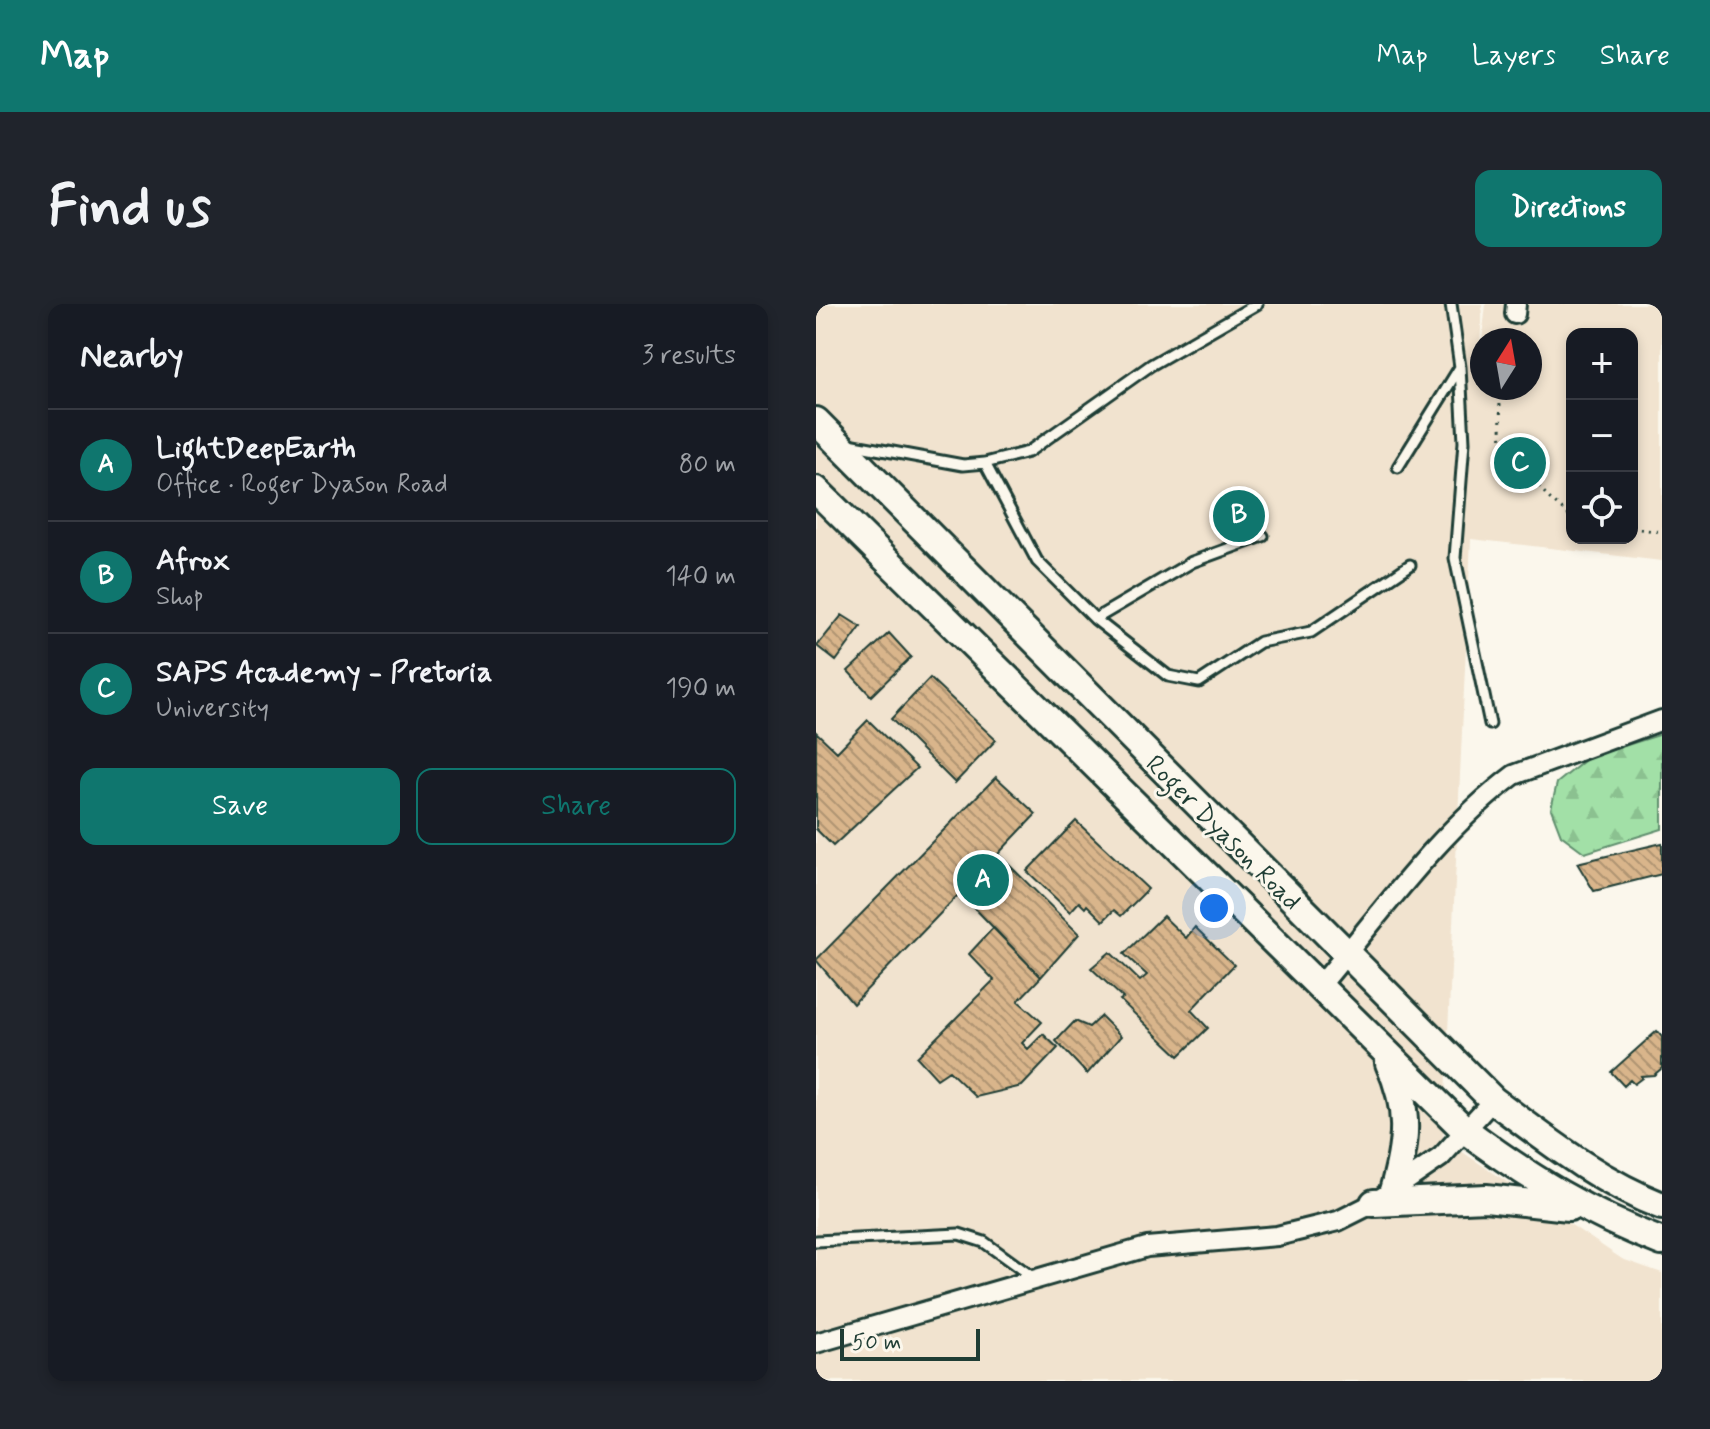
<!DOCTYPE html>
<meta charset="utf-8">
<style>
:root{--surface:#171b24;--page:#20242c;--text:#f1f3f6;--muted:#9ea1a6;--line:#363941;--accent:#0f766e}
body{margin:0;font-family:Mynerve,sans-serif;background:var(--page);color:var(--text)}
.controls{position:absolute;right:24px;top:24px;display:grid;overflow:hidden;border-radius:16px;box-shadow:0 4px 12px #0003}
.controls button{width:72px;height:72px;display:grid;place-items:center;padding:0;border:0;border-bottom:2px solid var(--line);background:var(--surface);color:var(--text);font:40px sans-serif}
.compass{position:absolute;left:654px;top:24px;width:72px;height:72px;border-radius:50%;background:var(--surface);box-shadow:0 4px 12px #0003;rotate:11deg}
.scale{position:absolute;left:24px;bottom:20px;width:140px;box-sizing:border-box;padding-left:8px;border:4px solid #1f3d34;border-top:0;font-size:22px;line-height:28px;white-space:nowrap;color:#1f3d34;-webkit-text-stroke:6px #fbf7ec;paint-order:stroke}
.you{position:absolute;left:398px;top:604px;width:28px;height:28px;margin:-20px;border:6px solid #fff;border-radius:50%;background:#1a73e8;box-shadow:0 0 0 12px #1a73e833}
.badge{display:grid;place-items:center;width:52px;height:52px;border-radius:50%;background:var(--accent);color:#fff;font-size:26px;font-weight:700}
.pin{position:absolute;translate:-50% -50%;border:4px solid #fff;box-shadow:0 2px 8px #0006}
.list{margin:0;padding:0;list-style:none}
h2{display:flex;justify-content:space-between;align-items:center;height:104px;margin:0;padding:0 32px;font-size:34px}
h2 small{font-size:26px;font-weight:400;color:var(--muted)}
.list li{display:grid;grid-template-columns:52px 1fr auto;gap:24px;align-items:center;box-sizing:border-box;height:112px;padding:0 32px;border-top:2px solid var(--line)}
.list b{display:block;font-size:30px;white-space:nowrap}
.list p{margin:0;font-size:26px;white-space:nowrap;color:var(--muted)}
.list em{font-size:26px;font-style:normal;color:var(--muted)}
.actions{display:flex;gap:16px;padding:24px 32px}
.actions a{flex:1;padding:18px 0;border:2px solid var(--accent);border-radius:16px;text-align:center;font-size:28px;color:var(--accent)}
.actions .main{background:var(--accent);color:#fff}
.icon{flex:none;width:44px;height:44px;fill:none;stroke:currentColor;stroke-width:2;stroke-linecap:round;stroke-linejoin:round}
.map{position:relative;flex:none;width:846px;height:1077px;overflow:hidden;border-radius:16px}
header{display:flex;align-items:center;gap:48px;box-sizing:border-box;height:112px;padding:0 40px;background:var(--accent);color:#fff}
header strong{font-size:38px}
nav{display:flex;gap:44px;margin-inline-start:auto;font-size:28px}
.intro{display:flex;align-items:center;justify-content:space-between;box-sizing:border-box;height:192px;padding:0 48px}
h1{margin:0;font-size:56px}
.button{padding:20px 36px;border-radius:16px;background:var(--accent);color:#fff;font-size:28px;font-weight:700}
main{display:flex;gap:48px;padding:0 48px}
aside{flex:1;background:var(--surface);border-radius:16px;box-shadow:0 4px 12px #0003}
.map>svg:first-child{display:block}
.built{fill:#f1e3cf;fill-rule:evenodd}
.forest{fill:url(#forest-firs);stroke:#608e6e;stroke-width:2}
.building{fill:url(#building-back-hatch);stroke:#1f3d34;stroke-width:2}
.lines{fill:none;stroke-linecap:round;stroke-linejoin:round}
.service-casing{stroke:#1f3d34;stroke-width:15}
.minor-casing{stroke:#1f3d34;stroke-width:24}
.secondary-casing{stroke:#1f3d34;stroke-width:32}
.path{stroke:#1f3d34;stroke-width:3;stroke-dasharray:2 6;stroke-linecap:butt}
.service{stroke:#fbf7ec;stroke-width:9}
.minor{stroke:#fbf7ec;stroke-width:18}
.secondary{stroke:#fbf7ec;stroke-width:26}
.labels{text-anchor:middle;stroke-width:6;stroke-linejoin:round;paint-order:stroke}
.street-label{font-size:26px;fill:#1f3d34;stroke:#fbf7ec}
</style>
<header>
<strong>Map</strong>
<nav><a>Map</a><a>Layers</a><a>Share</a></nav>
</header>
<div class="intro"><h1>Find us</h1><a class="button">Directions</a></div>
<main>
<aside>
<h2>Nearby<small>3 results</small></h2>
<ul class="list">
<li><span class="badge">A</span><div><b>LightDeepEarth</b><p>Office · Roger Dyason Road</p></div><em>80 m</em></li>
<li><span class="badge">B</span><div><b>Afrox</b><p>Shop</p></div><em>140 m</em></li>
<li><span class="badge">C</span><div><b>SAPS Academy - Pretoria</b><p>University</p></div><em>190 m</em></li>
</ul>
<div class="actions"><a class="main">Save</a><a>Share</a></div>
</aside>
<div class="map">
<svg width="846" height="1077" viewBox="0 0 846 1077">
<defs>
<pattern id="forest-firs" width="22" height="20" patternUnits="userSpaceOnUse" patternTransform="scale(2)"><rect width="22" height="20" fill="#a2e0a7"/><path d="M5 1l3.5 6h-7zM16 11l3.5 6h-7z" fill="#8bc190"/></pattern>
<pattern id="building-back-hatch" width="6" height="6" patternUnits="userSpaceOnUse" patternTransform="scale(2)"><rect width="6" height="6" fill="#d9b58b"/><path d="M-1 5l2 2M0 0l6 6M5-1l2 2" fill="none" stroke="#af9472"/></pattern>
</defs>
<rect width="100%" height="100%" fill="#fbf7ec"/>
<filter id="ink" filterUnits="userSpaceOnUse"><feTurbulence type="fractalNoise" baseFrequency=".0125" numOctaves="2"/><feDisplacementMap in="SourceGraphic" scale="16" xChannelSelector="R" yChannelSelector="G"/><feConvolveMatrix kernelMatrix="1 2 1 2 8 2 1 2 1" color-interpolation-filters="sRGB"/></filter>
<g filter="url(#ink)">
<!-- built -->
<path class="built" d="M0 0H666L664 49 666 38V84H714V36H666L670 0H846V257L655 235 627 835 806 955 846 969V1077H0ZM756 30H816V234H756Z"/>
<!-- forest -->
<path class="forest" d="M846 430V525L769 549 745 531 735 505 741 479 773 453Z"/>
<!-- building -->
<path class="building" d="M26 311 45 323 20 357 1 342Z
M73 329 95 353 55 392 32 367Z
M114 374 180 436 139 479 75 415Z
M52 416 101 464 17 542 0 525V428L21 448Z
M180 473 220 510 182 550 263 630 225 673 144 589 37 700 0 656Z
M260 517 332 585 305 612 298 606 287 617 271 601 269 604 263 598 254 608 211 567Z
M846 539V570L778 587 761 559Z
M347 612 370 634 379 623 418 661 375 706 392 724 363 752 304 696 307 694 275 664 294 648 324 677 331 671 308 650Z
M177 624 225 673 202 697 226 718 206 739 212 745 227 730 242 744 206 782 160 793 133 767 121 775 101 753 178 676 153 650Z
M285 712 305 732 271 770 240 737 259 717 273 723Z
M841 727 846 733V764L838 771 825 772 826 774 818 780 814 776 808 782 795 768Z"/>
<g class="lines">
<defs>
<path id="service" d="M635 0 644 63 648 138 639 254 674 420
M33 140 147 161 169 159 212 148 335 61 441 0
M169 159 221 257 279 315 376 258 447 232
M582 163 644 63
M279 315 352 372 383 378 444 338 495 328 594 261
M0 937 143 930 168 938 219 975"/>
<path id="minor" d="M699 10 700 0
M503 683C563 612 623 527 698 471L846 416
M0 1039 331 943 461 932 522 917 558 899 625 853 677 796"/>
<path id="secondary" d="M0 117 677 796C731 836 782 877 846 902
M0 186 649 826C713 874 772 910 846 938
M573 759C594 805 591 839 577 887
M558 899 670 894 753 903"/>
</defs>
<!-- service casing -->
<use href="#service" class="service-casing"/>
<!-- minor casing -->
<use href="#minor" class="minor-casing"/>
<!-- secondary casing -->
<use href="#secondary" class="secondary-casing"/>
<!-- path -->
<path class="path" d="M683 84 686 140 734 195 756 214
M816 224 846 228"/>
<!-- service -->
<use href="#service" class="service"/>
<!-- minor -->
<use href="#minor" class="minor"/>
<!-- secondary -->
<use href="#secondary" class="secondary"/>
</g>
</g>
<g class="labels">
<!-- street labels -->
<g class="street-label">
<text transform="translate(408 528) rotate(45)" y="9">Roger Dyason Road</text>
</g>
</g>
</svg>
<div class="controls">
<button>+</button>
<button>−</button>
<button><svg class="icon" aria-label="locate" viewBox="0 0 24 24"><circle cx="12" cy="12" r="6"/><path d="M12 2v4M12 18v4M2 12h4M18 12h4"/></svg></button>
</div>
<svg class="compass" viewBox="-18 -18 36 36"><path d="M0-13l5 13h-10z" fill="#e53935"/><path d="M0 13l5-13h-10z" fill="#9ea1a6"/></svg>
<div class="scale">50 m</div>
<div class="you"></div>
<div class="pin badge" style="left:167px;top:576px">A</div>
<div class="pin badge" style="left:423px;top:212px">B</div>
<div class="pin badge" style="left:704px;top:159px">C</div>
</div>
</main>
